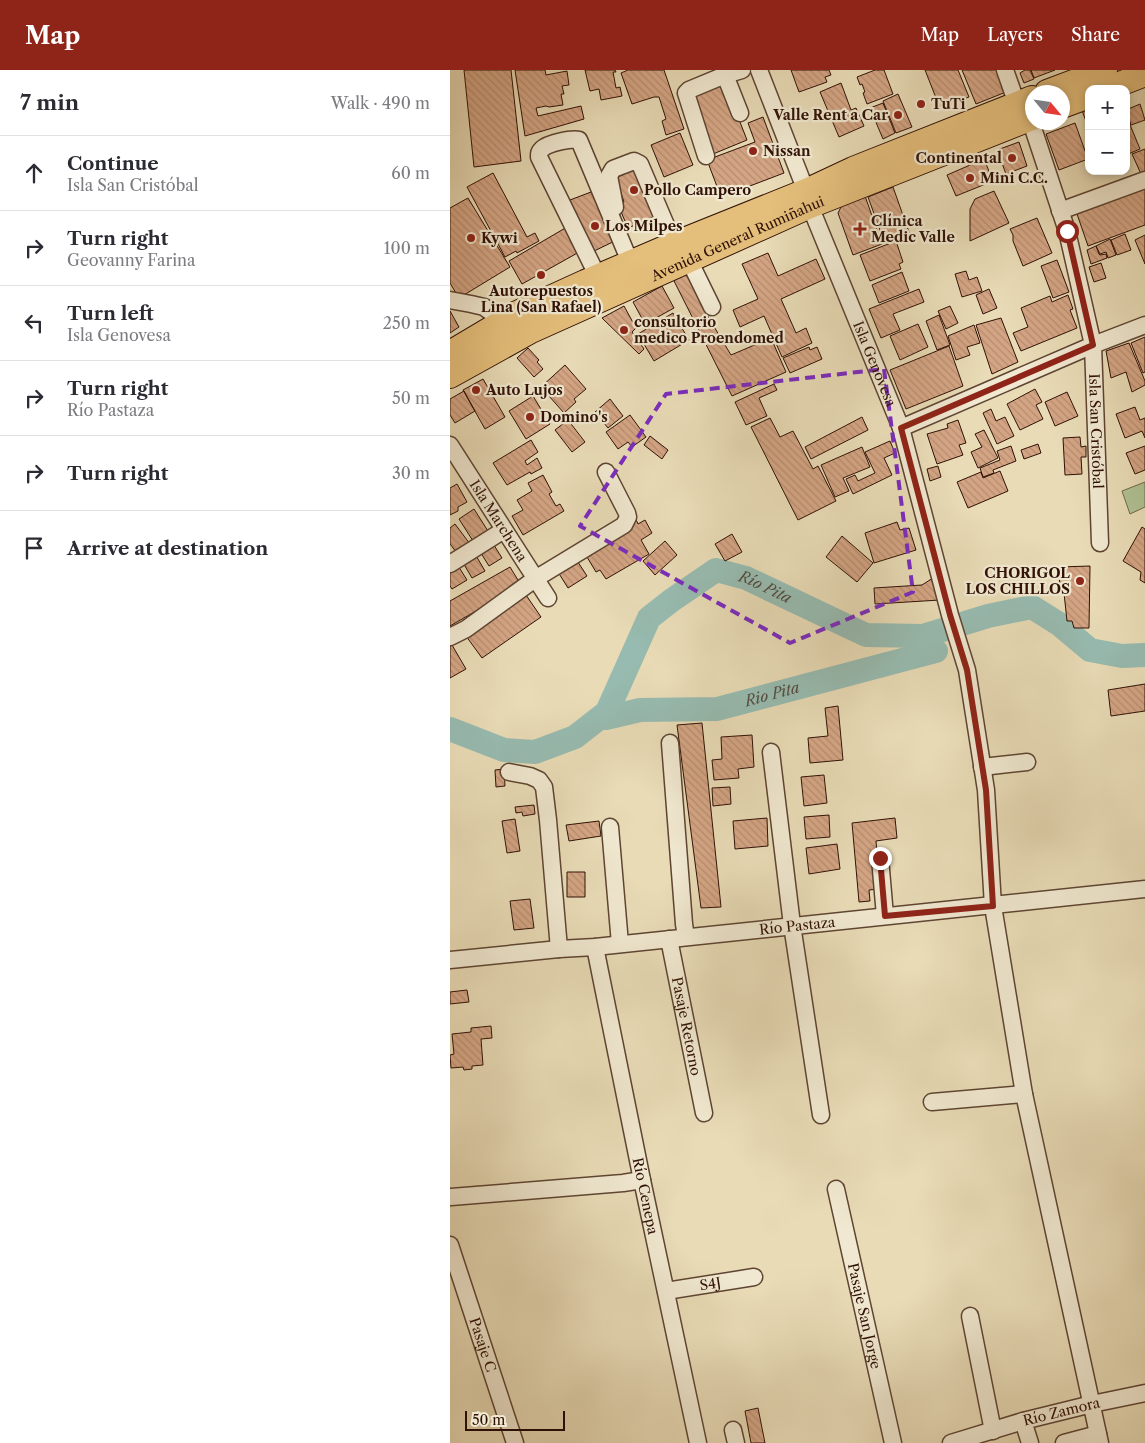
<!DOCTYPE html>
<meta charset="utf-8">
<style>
:root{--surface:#fff;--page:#f2f2f3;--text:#2b2b33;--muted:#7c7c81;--line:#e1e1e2;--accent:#8f2418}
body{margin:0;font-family:"Libre Caslon Text",serif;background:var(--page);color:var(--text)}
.controls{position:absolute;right:15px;top:15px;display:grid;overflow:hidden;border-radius:10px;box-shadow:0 2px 8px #0003}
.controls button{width:45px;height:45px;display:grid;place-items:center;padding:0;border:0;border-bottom:1px solid var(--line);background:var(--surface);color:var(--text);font:25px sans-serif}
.compass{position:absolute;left:575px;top:15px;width:45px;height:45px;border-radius:50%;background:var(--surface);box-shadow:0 2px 8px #0003;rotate:119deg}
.scale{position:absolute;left:15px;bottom:12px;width:100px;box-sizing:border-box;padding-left:5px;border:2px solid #301106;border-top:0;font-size:14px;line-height:18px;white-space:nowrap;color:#301106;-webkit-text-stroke:4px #f0e8d0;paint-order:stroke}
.stop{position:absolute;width:15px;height:15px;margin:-11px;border:4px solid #8f2418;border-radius:50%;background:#fff}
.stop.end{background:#8f2418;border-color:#fff;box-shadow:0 1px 5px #0008}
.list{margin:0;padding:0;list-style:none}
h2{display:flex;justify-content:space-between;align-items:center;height:65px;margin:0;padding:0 20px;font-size:21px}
h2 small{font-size:16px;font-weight:400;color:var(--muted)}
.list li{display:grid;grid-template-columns:32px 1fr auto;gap:15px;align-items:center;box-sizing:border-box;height:75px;padding:0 20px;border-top:1px solid var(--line)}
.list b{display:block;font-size:19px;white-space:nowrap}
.list p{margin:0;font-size:16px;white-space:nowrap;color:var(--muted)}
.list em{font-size:16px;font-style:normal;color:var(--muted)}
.icon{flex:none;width:28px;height:28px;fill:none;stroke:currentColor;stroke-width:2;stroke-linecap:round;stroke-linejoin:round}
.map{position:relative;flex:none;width:695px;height:1373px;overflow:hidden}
header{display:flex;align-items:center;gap:30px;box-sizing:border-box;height:70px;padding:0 25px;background:var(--accent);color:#fff}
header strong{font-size:24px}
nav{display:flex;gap:28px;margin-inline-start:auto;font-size:18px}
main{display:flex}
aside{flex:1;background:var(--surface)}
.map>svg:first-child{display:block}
.green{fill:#afc193;stroke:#70694c}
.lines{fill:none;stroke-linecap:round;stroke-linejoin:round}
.river{stroke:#97bbb0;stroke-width:24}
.building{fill:url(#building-back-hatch);stroke:#301106}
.minor-casing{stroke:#5e4432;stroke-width:19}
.highway-casing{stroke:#301106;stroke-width:26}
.minor{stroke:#f0e8d0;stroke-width:16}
.highway{stroke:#e4be7b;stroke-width:24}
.route{stroke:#8f2418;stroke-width:6}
.marked{fill:none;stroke:#7b2cbf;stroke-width:4;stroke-dasharray:10 6;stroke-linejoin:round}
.poi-dot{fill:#8f2418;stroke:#f0e8d0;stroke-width:2}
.labels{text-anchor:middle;stroke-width:4.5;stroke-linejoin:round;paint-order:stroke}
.poi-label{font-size:14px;font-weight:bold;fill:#301106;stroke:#f0e8d0;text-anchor:start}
.street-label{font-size:14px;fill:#301106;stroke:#f0e8d0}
.water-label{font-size:15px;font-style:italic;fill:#544c42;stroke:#f0e8d0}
</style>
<header>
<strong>Map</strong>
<nav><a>Map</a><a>Layers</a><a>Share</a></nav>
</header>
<main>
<aside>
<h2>7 min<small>Walk · 490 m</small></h2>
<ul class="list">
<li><svg class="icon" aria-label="ahead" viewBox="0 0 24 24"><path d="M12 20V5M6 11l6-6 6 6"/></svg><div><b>Continue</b><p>Isla San Cristóbal</p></div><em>60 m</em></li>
<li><svg class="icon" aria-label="right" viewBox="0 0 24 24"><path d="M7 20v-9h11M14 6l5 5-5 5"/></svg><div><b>Turn right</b><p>Geovanny Farina</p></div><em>100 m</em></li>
<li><svg class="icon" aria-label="left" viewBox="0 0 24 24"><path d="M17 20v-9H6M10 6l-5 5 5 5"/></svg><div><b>Turn left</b><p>Isla Genovesa</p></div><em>250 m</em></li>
<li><svg class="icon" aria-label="right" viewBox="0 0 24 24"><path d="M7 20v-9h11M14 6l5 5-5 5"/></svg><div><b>Turn right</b><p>Río Pastaza</p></div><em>50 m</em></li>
<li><svg class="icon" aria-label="right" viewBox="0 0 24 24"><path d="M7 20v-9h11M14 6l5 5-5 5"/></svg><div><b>Turn right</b></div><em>30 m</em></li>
<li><svg class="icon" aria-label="arrive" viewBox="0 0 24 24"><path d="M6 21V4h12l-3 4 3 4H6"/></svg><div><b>Arrive at destination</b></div></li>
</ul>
</aside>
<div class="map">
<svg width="695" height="1373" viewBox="0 0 695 1373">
<defs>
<pattern id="building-back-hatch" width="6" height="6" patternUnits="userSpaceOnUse" patternTransform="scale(1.25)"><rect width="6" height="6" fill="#d4a584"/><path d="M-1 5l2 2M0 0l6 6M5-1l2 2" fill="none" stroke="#b68d70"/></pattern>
</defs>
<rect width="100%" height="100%" fill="#e8dbb6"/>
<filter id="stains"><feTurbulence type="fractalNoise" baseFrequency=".004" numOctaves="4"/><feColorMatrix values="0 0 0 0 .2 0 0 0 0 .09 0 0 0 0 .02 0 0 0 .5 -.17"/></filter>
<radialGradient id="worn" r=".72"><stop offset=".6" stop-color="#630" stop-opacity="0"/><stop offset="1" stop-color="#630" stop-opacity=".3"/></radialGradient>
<!-- green -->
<path class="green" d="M695 412V437L680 444 672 421Z"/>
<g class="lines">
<!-- river -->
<g class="river">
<path id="s1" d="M156 648 190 640 267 639 486 581"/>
<path id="s2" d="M0 659 54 680 85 682 125 667 157 642 199 548 222 530 266 500 296 508 416 565 473 566 538 546 582 537 609 554 640 580 672 586 695 585"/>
</g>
</g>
<!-- building -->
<path class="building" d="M14 0H61L71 91 24 97Z
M65 0H95L96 5 117 1 119 15 112 16 114 24H111L113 35 99 37 96 36 86 38 88 46 131 36 134 49 75 66Z
M135 0H165L166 2H163L166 18 170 17 172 26 151 30 149 19 140 21Z
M178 0H214L234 59 216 65 212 51 216 49 209 27H204L182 34 171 3Z
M341 0H379L381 5 375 7 377 12 349 22Z
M425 0H434L443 24 417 34 413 23 415 22 412 14 410 15 407 7Z
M475 0H508L519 27 490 38Z
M512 0H548L556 22 526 34Z
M575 0H580L584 9 574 13 570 3Z
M581 0H605L584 8Z
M274 11 297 70 263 84 239 24Z
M391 13 401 40 406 38 414 56 389 67 370 22Z
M448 24 462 57 446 63 433 31Z
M433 33 445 63 433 69 420 38Z
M690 34 695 50 681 55 676 40Z
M639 35V59L631 38Z
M676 45 690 79 676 85Z
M313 47 334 103 271 127 257 90 305 72 298 53Z
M625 53 638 89 609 100 596 64Z
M230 63 243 95 214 107 201 75Z
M569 72 577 96 556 104 547 80Z
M695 79V102L691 104 682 84Z
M534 89 543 111 506 126 497 105Z
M189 97 208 145 178 158 168 135 174 132 166 108Z
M43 103 77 167 85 163 89 171 67 183 66 181 55 187 17 117Z
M695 116V155L638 176 626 141Z
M443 117 460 165 435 174 418 127Z
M544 121 559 153 520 171V139L525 129Z
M141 122 143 126 145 125 169 169 142 182 120 130Z
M415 126 432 174 403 185 388 143 392 135Z
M18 128 60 197 9 228 0 213V138Z
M587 148 602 183 573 196 563 171V165L560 159Z
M117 157 131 181 72 214 59 191Z
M675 164 681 180 667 185 661 170Z
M695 165V194L685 170Z
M660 169 666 185 658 188 656 182 650 184 646 176Z
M446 171 453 192 449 194 451 199 420 211 410 185Z
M646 176 649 184 650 185 656 184 657 188 641 194 637 180Z
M318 183 328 206 366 189 375 209 331 229 346 263 356 258 362 273 332 287 314 246 290 257 283 240 308 229 292 194Z
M607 190 619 222 603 228 591 196Z
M651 193 656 208 644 212 639 197Z
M233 198 260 250 281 285 321 268 336 302 282 326 221 205Z
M516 201 519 210 527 207 532 221 512 227 505 204Z
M452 202 459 221 429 233 422 215Z
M212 216 224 238 195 254 183 232Z
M469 219 474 232 443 244 450 260 431 268 419 239Z
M539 219 547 238 533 244 526 225Z
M618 225 623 239 620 240 627 258 571 281 563 263 578 257 571 238 600 226 602 232Z
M174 236 186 258 182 262 194 279 189 284 152 248Z
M500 236 508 253 496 259 488 241Z
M0 241 9 257 0 263Z
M223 243 239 270 204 291 188 264Z
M489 245 500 275 487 280 476 251Z
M551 248 568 292 542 304 526 255Z
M468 254 478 277 450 290 440 266Z
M524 255 530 273 517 277 520 285 506 290 498 266Z
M695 267V302L693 303 681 273Z
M679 273 695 311V315L682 322 676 302 661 308 656 281Z
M499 276 513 316 456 339 440 300Z
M359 277 360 280 367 277 372 289 340 303 333 288Z
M78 278 89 290 87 292 93 299 84 307 67 288Z
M115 295 136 319 124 329 126 332 114 343 91 317Z
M33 309 55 347 35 359 13 320Z
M324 314 327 320 309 328 317 346 296 355 285 332Z
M585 319 592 332 586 335 593 349 570 360 557 334Z
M14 321 25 341 5 353 0 345V329Z
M617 322 628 346 605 356 595 332Z
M83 326 100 354 76 369 59 341Z
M160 329 173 346 158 358 145 342Z
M685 337 690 350 695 348V368L692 361 675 368 666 344Z
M541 339 546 351 555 347 564 366 547 374 533 343Z
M180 345 196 367 182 377 178 372 168 379 156 362Z
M412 347 418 360 361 389 355 377Z
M320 348 330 367 343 361 363 399 368 396 386 431 348 450 301 357Z
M118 350 135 372 122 382 105 360Z
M508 350 516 373 509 375 513 385 487 394 477 364 498 358 497 354Z
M534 360 548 388 528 398 521 382 532 377 525 364Z
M200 366 218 380 212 389 194 375Z
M630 367 631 377 636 376V387H631L632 404 615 405 613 368Z
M81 370 88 382 75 391 77 395 87 388 92 398 81 404 80 402 57 415 43 393Z
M440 371 445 383 434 388 442 405 403 424 396 409 405 405 408 411 425 403 415 382Z
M588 374 591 383 574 389 571 380Z
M561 376 566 391 543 400 544 403 533 407 530 398 550 390 547 381Z
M695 376V400L685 404 676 383Z
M412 377 420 397 393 408 399 421 385 427 371 395Z
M488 396 491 407 480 411 477 399Z
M550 401 558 421 518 438 507 412 531 402 533 408Z
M93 405 102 422 99 424 106 436 110 434 114 441 73 465 62 446 73 440 67 430 82 421 78 413Z
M7 414 17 432 8 437V441L0 445V418Z
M24 439 38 461 23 471 9 449Z
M185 447 188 454 195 450 202 463 191 470 199 484 156 509 150 500 146 502 134 482Z
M447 452 450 460 459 458 466 480 424 493 415 463Z
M5 454 20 474 7 483 0 474V458Z
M692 457 695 459V513L690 510 691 502 673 491Z
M282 464 292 482 275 491 265 474Z
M392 466 423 493 407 512 376 487Z
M215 471 227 485 205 505 193 491Z
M42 472 52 488 39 496 29 480Z
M25 484 35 501 22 508 12 491Z
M126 489 137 506 118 518 108 502Z
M5 491 17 510 2 519 0 516V495Z
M640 496 639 558H624L622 551H617L614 523 609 521 610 497Z
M60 497 71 515 0 556V531Z
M483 508 490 530 425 534 424 518 472 515Z
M76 525 91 547 32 588 16 566Z
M2 575 16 599 0 608V576Z
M695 614V641L661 646 658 620Z
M388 636 393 690 360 693 358 668 378 666 375 638Z
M252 653 271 837 251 838 227 655Z
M302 665 304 697 288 699 289 708 264 710 262 690 272 689 271 667Z
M54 699 55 716 46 717 45 700Z
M374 705 377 733 354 736 351 707Z
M280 717 281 734 263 736 262 718Z
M84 735 85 744 73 746 72 742 66 743 65 737Z
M379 745 380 767 356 769 354 747Z
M317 748 318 776 285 779 283 751Z
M445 748 447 768 426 771 430 819 419 820 420 831 409 832 402 753Z
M65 749 70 781 57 783 52 751Z
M149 751 151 766 119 771 116 755Z
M387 774 390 799 359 804 356 778Z
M117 802H135V827H117Z
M80 829 84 858 64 860 60 831Z
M17 920 19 932 0 934V922Z
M41 956 42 968 31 969 33 995 22 996V999L14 1000 13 997 1 998 0 985 4 984 2 964 21 962V958Z
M308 1338 315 1373H301L295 1341Z"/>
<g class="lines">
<defs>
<g id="minor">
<path id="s3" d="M309 0 356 121 360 136 451 358 500 545 517 600 536 720 543 836 574 1024 650 1373"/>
<path d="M555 0 567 34"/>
<path d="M275 5 290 43"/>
<path id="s4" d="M580 49 617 161 643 275 650 473"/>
<path d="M256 86 236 23 239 20 275 5 292 0"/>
<path d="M165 137 159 106 163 99 184 91 190 94 224 174"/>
<path d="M610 141 695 110"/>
<path d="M239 190 262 237"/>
<path d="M148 207 89 87C89 83 89 82 92 79 98 73 122 68 129 70L175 180 181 192"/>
<path d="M0 230 21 234 34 237 53 251"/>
<path d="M451 358 643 275 695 255"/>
<path id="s5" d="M0 375 98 528"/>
<path d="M0 494 54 460"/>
<path d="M0 567 16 559 85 509 174 455 178 447 177 443 156 402"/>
<path d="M220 673 234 854 236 867"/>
<path d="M321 682 342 855 371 1045"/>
<path d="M532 697 577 692"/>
<path d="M59 702 80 706 89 710 94 717 98 750 109 879"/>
<path d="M160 757 170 874"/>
<path d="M430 788 435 846"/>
<path id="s6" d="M219 869 254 1043"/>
<path id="s7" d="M145 877 192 1110 248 1373"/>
<path id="s8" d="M0 890 109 879 145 877 695 819"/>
<path d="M482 1032 574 1024"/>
<path id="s9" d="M386 1119 443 1373"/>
<path d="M1 1127 173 1113 192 1110"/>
<path id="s10" d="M0 1175 65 1373"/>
<path id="s11" d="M216 1221 304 1207"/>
<path d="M520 1246 543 1361"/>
<path d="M573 1351 580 1373"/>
<path d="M283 1360 286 1373"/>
<path id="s12" d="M501 1373 573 1351 642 1334 695 1323"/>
<path d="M614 1373 648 1364"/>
</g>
<g id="highway">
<path d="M657 19 695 4"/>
<path d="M597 22 655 0"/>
<path d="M612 36 639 26"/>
<path d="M0 283 67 243 135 212 224 174 356 121 403 99 582 28"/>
<path id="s13" d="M0 306 81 261 360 136 582 48"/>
</g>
</defs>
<!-- minor casing -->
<use href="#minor" class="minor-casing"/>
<!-- highway casing -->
<use href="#highway" class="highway-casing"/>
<!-- minor -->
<use href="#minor" class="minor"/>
<!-- highway -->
<use href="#highway" class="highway"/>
</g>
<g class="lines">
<!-- route -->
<path class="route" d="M430 788 435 846 543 836 536 720 517 600 500 545 451 358 643 275 617 161"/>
</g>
<!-- marked area -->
<path class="marked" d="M434 299 463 522 340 573 130 456 216 324Z"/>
<!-- markers -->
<g class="poi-dot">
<circle cx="471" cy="34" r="5"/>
<circle cx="448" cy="45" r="5"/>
<circle cx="303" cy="81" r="5"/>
<circle cx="562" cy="88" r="5"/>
<circle cx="520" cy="108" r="5"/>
<circle cx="184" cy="120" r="5"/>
<circle cx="145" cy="156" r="5"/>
<path d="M407.5 151.5h5v5h5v5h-5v5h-5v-5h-5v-5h5z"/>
<circle cx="21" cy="168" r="5"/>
<circle cx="91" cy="205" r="5"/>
<circle cx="174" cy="260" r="5"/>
<circle cx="26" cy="320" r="5"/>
<circle cx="80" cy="347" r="5"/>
<circle cx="630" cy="511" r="5"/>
</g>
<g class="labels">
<!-- poi labels -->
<g class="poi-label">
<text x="481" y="39">TuTi</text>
<text x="438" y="50" text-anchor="end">Valle Rent a Car</text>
<text x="313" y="86">Nissan</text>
<text x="552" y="93" text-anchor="end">Continental</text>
<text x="530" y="113">Mini C.C.</text>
<text x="194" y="125">Pollo Campero</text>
<text x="421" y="156">Clínica<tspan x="421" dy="16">Medic Valle</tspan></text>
<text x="155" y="161">Los Milpes</text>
<text x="31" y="173">Kywi</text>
<text x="91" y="226" text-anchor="middle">Autorepuestos<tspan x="91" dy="16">Lina (San Rafael)</tspan></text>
<text x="184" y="257">consultorio<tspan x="184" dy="16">medico Proendomed</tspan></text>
<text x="36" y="325">Auto Lujos</text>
<text x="90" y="352">Domino's</text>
<text x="620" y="508" text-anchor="end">CHORIGOL<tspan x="620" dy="16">LOS CHILLOS</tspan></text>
</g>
<!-- street labels -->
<g class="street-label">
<text dy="5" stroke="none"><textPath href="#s13" startOffset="319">Avenida General Rumiñahui</textPath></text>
<text dy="5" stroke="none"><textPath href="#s3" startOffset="316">Isla Genovesa</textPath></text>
<text dy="5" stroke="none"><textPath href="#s4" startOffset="321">Isla San Cristóbal</textPath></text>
<text dy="5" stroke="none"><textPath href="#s5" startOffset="90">Isla Marchena</textPath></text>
<text dy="5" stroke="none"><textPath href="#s8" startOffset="349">Río Pastaza</textPath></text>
<text dy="5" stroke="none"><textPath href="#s6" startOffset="89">Pasaje Retorno</textPath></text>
<text dy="5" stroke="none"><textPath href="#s7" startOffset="254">Río Cenepa</textPath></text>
<text dy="5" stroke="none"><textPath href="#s11" startOffset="45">S4J</textPath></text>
<text dy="5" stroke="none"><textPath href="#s9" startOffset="130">Pasaje San Jorge</textPath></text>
<text dy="5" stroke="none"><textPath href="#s10" startOffset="105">Pasaje C</textPath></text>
<text dy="5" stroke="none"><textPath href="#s12" startOffset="115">Río Zamora</textPath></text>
</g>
<!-- water labels -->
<g class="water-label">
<text dy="5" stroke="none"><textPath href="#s2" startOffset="410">Río Pita</textPath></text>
<text dy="5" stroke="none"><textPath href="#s1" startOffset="169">Rio Pita</textPath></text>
</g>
</g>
<rect width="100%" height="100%" filter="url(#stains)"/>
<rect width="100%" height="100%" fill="url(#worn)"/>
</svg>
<div class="controls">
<button>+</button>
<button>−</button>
</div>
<svg class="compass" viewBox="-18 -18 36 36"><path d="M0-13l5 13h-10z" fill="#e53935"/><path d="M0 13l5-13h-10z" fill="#7c7c81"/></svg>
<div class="scale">50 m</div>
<div class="stop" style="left:617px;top:161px"></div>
<div class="stop end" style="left:430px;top:788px"></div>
</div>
</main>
